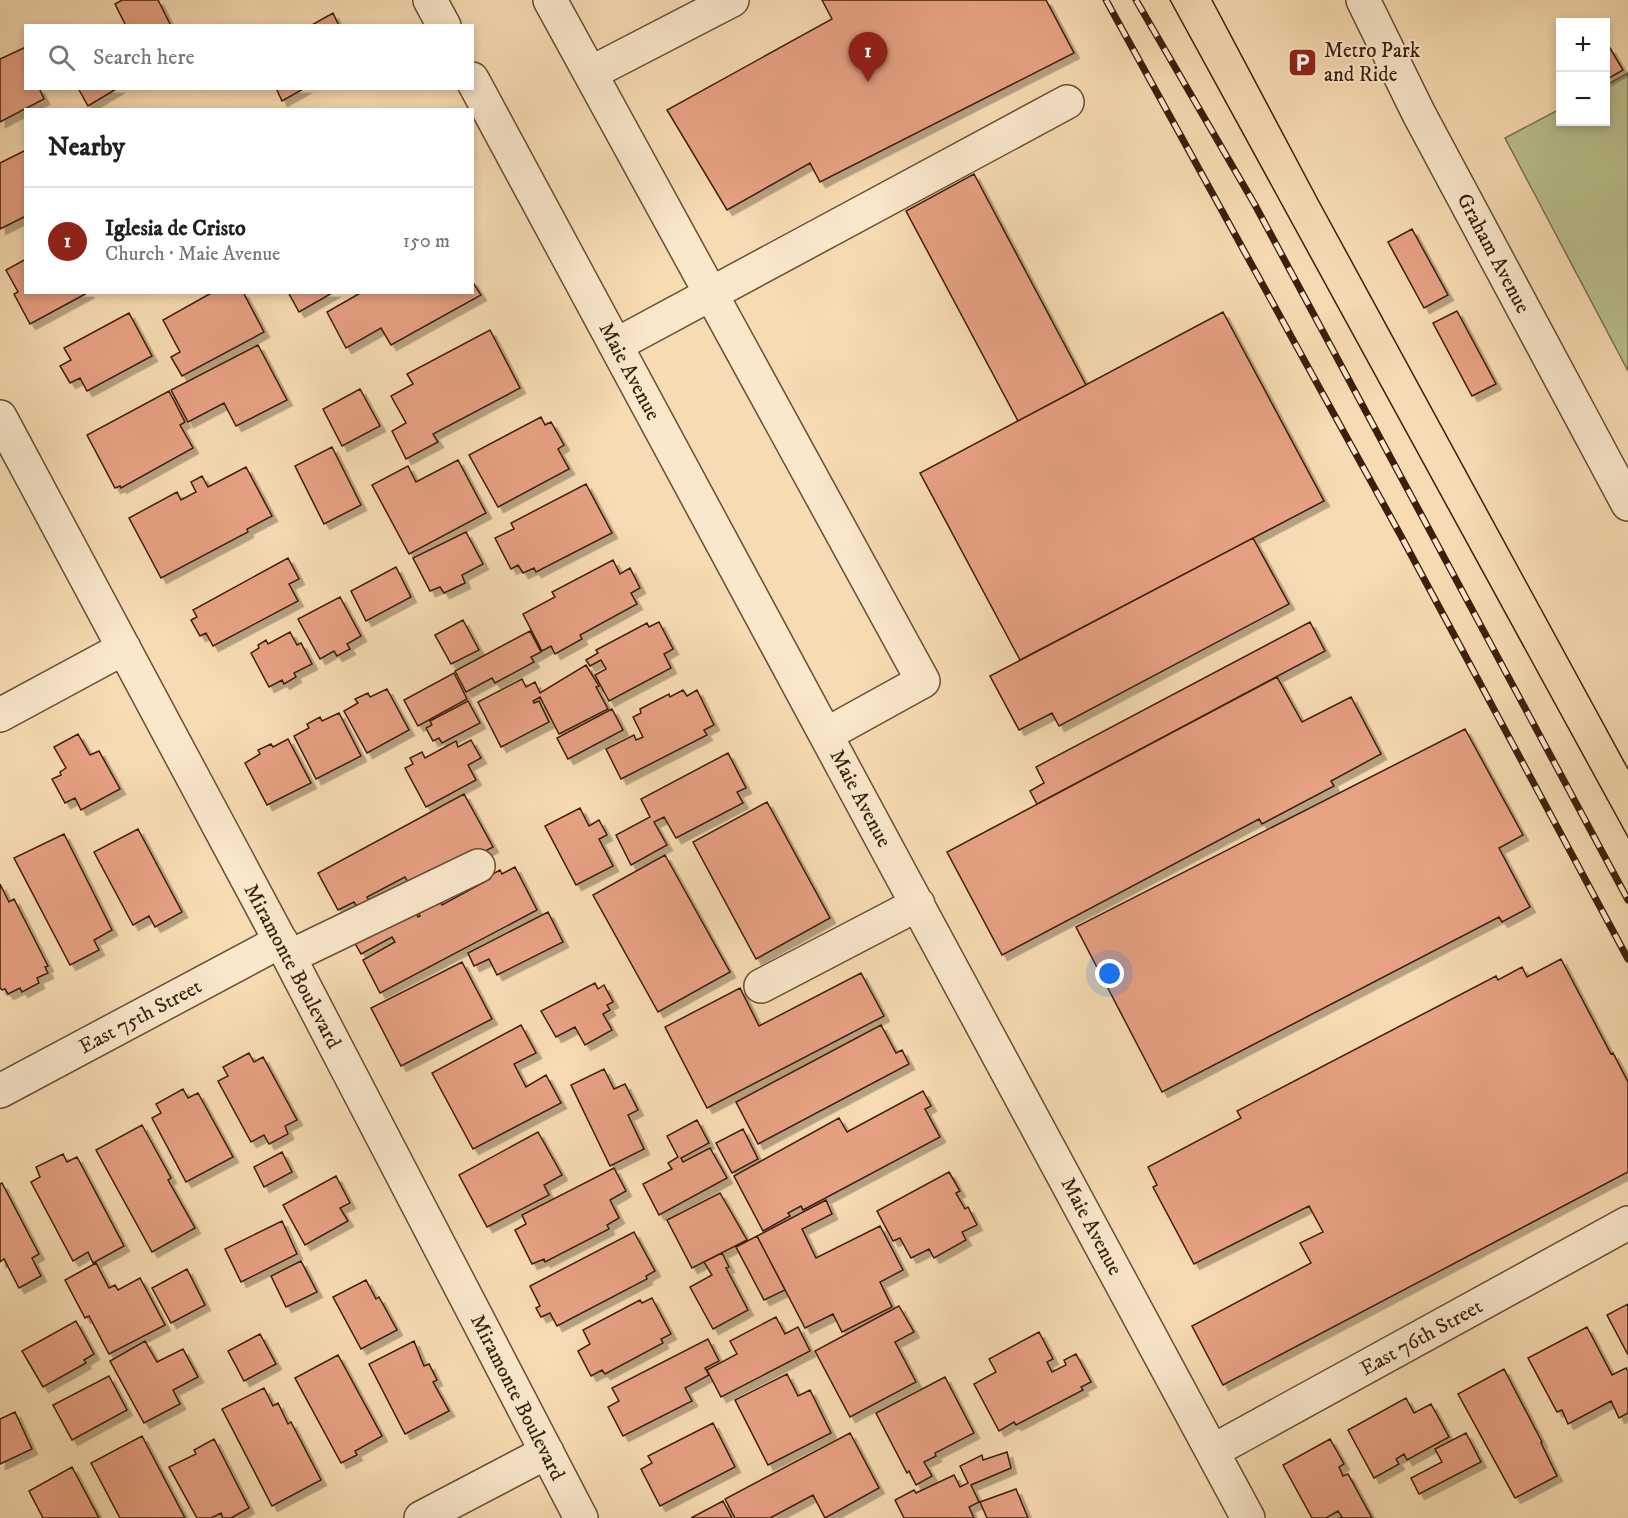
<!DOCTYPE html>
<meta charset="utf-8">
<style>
:root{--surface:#fff;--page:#f6f6f6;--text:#202124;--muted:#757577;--line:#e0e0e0;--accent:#8f2418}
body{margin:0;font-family:"IM FELL DW Pica",serif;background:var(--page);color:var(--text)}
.controls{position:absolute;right:18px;top:18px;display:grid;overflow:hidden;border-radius:0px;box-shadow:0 3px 9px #0003}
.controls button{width:54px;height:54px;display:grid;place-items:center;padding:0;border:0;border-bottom:2px solid var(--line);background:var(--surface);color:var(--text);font:30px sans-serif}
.you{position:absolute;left:1110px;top:974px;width:21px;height:21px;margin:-15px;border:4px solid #fff;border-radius:50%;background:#1a73e8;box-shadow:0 0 0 9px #1a73e833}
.badge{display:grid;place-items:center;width:39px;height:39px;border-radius:50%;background:var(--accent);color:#fff;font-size:20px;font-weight:700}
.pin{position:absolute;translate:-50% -50px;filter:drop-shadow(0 2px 3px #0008)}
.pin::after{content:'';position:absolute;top:32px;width:21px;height:18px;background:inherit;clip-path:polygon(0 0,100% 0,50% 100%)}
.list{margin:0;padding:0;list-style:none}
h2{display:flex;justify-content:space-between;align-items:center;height:78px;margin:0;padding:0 24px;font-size:26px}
h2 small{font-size:20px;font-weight:400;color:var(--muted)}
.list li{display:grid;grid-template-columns:39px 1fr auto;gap:18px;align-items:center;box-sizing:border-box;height:108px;padding:0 24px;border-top:2px solid var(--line)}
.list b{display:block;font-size:22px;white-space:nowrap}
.list p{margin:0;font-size:20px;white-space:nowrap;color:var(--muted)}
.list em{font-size:20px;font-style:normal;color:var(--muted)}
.icon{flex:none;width:33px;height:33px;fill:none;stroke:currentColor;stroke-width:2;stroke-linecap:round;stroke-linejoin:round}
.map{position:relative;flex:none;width:1628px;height:1518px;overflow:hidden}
.search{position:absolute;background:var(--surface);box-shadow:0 3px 9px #0003;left:24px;top:24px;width:450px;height:66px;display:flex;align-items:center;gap:15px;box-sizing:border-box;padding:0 21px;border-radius:0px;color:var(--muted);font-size:22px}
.panel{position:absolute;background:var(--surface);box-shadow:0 3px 9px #0003;left:24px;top:108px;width:450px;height:186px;border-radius:0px}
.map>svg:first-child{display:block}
.green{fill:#bac18e;stroke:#7b704c;stroke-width:1.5}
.building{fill:#e7a183;stroke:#3c1e0b;stroke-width:1.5;filter:url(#shadow)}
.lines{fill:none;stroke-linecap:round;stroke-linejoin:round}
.minor-casing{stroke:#6b4d35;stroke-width:36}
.minor{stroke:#fae8cd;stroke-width:33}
.tram{stroke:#3c1e0b;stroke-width:1.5}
.rail-casing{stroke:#3c1e0b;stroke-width:7}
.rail{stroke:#fae8cd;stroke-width:4.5;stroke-dasharray:14;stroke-linecap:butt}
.labels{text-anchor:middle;stroke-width:4.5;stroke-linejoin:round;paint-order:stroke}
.poi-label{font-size:21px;fill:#3c1e0b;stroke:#fae8cd;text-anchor:start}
.street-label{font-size:21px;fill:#3c1e0b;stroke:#fae8cd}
</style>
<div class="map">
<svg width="1628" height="1518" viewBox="0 0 1628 1518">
<defs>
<filter id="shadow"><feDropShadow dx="5.5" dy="5.5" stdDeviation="0" flood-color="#0004"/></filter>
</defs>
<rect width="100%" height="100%" fill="#f7dbb2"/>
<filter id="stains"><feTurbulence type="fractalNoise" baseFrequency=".00333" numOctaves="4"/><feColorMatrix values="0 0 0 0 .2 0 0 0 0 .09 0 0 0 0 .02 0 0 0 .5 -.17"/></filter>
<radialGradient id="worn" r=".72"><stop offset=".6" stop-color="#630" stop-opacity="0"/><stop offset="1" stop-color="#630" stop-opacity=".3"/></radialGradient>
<!-- green -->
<path class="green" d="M1628 73V371L1505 138 1560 109V122H1606V85Z"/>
<!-- building -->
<path class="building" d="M122 0H158L171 26H126L115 4Z
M822 0H1046L1074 53 820 182 810 163 727 210 667 110 832 19Z
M333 13 339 26H310Z
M26 47V88H39L44 99 0 122V59Z
M1610 48 1623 70 1606 80V51Z
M78 88H118L88 106Z
M276 88H305L282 101Z
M26 150V216L0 229V163Z
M974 174 1086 385 1018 421 906 211Z
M1412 229 1448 295 1424 308 1388 242Z
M26 259V292H89L30 324 14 294 18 292 6 270Z
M472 281 481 295 391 345 381 328 346 348 327 312 362 292H472Z
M213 292H243L264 332 182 376 171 357 180 352 163 320Z
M288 292H334L299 312Z
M1457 311 1496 384 1472 396 1433 323Z
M1223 312 1324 501 1020 660 920 473Z
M129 313 152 356 87 391 80 378 70 383 60 366 71 360 64 348Z
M490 330 520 388 433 434 438 442 406 459 392 431 406 423 391 396 413 384 407 374Z
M258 345 287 400 236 426 224 403 188 422 171 390Z
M360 389 380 426 342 446 323 409Z
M169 391 185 422 180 425 193 448 121 488 120 486 115 488 87 435Z
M541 417 545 425 551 422 564 445 558 449 569 469 498 507 469 455Z
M332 447 361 505 324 524 295 466Z
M458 460 486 513 409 554 372 485 408 466 416 482Z
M246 467 272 516 247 529 248 532 161 578 129 518 177 492 181 500 196 492 191 482 202 476 208 487Z
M586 484 612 533 536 572 534 568 523 573 518 565 511 569 495 538 514 529 511 523Z
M466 532 483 564 462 575 465 583 444 593 440 587 430 591 413 558Z
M1253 538 1289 604 1059 726 1052 713 1019 730 990 676Z
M288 558 299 579 289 584 298 601 213 646 206 633 200 636 191 620 197 617 193 610Z
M613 560 620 574 630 568 640 588 631 593 637 604 580 635 582 639 555 654 551 646 542 651 523 614 555 597 552 592Z
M396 567 411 597 366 621 351 591Z
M340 597 361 636 347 644 350 649 337 656 334 651 320 659 298 619Z
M463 620 479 650 451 664 435 635Z
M659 622 673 649 664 654 671 668 609 701 595 675 606 669 601 660 590 666 586 660 598 653 596 650 647 623 649 627Z
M1310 622 1325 651 1037 804 1030 791 1044 783 1036 767Z
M530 631 541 652 531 657 534 662 495 683 492 678 466 692 455 671Z
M290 632 297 645 301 643 312 664 294 673 296 677 284 684 282 680 269 687 251 653 259 648 258 645 266 640 268 644Z
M586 665 599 686 596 687 608 709 559 734 540 697 533 701 534 703 539 701 549 722 501 747 478 702 522 679 526 687 535 682 540 693Z
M454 673 467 699 418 726 404 700Z
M1277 677 1302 722 1351 697 1381 754 1331 781 1334 786 1262 824 1259 819 1002 955 947 852Z
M387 689 409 730 367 753 344 711 358 703 355 699 368 693 370 697Z
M683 690 687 696 697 690 714 725 704 730 707 735 621 779 606 749 634 735 636 740 643 737 633 717 641 713 640 709 669 694 670 697Z
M468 701 480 723 442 743 439 738 433 741 426 728 432 725 430 721Z
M612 709 623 730 568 759 557 738Z
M339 713 361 756 316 779 294 736 309 728 307 724 320 717 322 721Z
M1465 729 1523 835 1499 848 1530 907 1502 922 1499 917 1162 1092 1076 927Z
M78 734 90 755 99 751 120 789 81 810 75 798 65 803 52 779 61 775 60 772 66 768 54 747Z
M288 739 311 783 267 805 245 763 260 754 258 750 271 744 273 747Z
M471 740 481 758 468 765 476 780 426 807 405 768 413 764 410 758 422 752 425 758 456 741 458 747Z
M728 753 746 788 737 792 743 803 676 838 664 817 654 822 667 845 631 865 616 835 650 817 641 799Z
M464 794 493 847 451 869 409 884 405 877 367 897 371 904 359 910 354 902 338 910 318 873Z
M767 802 830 918 756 959 693 842Z
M580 808 589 826 599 820 607 835 599 839 613 866 576 885 545 826Z
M138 829 182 912 155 927 149 916 133 925 94 852Z
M64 834 112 930 94 940 99 950 70 965 14 858Z
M665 855 730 972 658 1012 593 895Z
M515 867 537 910 380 993 363 960 395 942 392 937 361 954 352 938 412 906 418 917 420 916 415 908 437 896 442 905 490 879 489 876 500 870 502 874Z
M0 884 9 902 14 899 48 966 45 967 48 973 37 978 39 983 22 992 20 988 8 994 5 989 2 990 0 988Z
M548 912 563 942 497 975 489 959 474 966 468 953Z
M1561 959 1611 1054 1613 1053 1628 1082V1172L1223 1385 1192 1326 1311 1263 1300 1243 1323 1232 1309 1206 1194 1264 1153 1187 1157 1185 1148 1167 1241 1118 1237 1111 1496 976 1498 980 1522 967 1527 977Z
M462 962 492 1019 401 1066 371 1008Z
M861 973 884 1016 707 1108 665 1027 740 988 759 1026Z
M595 983 598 989 604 985 613 1002 607 1005 610 1010 603 1014 612 1030 585 1045 575 1027 556 1037 541 1011Z
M521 1025 536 1053 514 1064 526 1087 546 1075 561 1103 473 1149 432 1073Z
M881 1025 896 1053 902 1050 909 1064 758 1144 736 1102Z
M249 1053 254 1062 263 1057 297 1120 285 1126 288 1134 269 1144 264 1135 251 1142 218 1081 228 1076 223 1067Z
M604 1069 614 1089 625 1084 638 1110 628 1115 644 1149 610 1166 571 1085Z
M183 1089 188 1098 198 1093 233 1157 186 1182 152 1118 161 1113 156 1104Z
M923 1091 931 1106 925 1109 940 1137 803 1210 801 1206 788 1213 790 1216 763 1231 734 1176 839 1118 847 1132Z
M697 1120 709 1143 681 1158 683 1162 710 1148 727 1178 659 1215 643 1184 672 1169 668 1163 678 1157 667 1136Z
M142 1125 171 1178 168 1180 195 1228 152 1252 96 1150Z
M743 1129 758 1159 732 1173 716 1143Z
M538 1132 562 1175 544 1185 549 1195 487 1227 459 1175Z
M282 1152 292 1172 264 1187 254 1167Z
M63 1154 67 1162 77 1157 124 1246 93 1263 88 1252 73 1261 31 1182 40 1177 36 1167Z
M614 1168 626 1191 610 1200 619 1218 607 1225 609 1229 545 1262 544 1259 532 1264 515 1230 526 1224 522 1215Z
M949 1172 960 1191 956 1193 965 1209 968 1207 977 1225 962 1232 966 1240 934 1258 929 1249 911 1258 900 1238 893 1241 877 1211Z
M336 1176 350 1203 340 1208 348 1221 305 1245 283 1205Z
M2 1183 39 1254 32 1258 41 1276 19 1288 4 1259 0 1262V1184Z
M720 1193 747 1240 692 1268 667 1220Z
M826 1200 832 1214 802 1229 816 1258 880 1226 903 1270 880 1282 892 1307 842 1332 833 1314 805 1328 757 1236Z
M282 1221 297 1254 241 1282 225 1249Z
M634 1232 655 1271 646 1276 647 1279 557 1326 550 1313 541 1317 536 1308 540 1306 530 1286Z
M757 1236 785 1290 764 1300 736 1247Z
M722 1253 729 1267 726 1268 748 1310 713 1329 690 1287 712 1275 704 1262Z
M301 1261 317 1292 286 1307 271 1276Z
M96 1263 109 1288 115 1285 118 1290 140 1278 165 1325 109 1354 89 1316 85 1318 65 1280Z
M187 1269 205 1305 171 1323 152 1288Z
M366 1280 376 1299 379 1297 397 1330 361 1349 333 1297Z
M652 1298 671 1334 661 1339 663 1343 605 1374 602 1370 591 1376 578 1351 590 1344 583 1330 640 1300 642 1303Z
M1628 1304V1355L1607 1315Z
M899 1306 914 1332 895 1342 916 1382 850 1417 815 1351Z
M776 1317 785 1334 798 1327 810 1351 721 1397 707 1370 737 1354 730 1341Z
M76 1321 94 1354 84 1360 86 1363 43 1387 22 1351Z
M1587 1327 1612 1375 1626 1368 1628 1371V1413L1619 1418 1611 1401 1568 1424 1562 1410 1557 1412 1528 1358Z
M1039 1332 1053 1359 1047 1362 1052 1372 1066 1365 1064 1360 1076 1354 1091 1382 1081 1387 1083 1390 1016 1425 1014 1422 999 1431 974 1384 996 1372 989 1359Z
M260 1334 276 1364 244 1381 228 1351Z
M708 1339 719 1361 705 1368 709 1375 685 1388 692 1401 623 1436 608 1407 619 1401 612 1388Z
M145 1341 157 1362 183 1349 198 1377 173 1390 180 1404 144 1423 110 1361Z
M414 1341 424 1366 429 1364 437 1380 433 1382 449 1411 405 1434 369 1364Z
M338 1355 382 1436 355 1451 357 1455 341 1463 295 1378Z
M1504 1369 1542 1442 1541 1443 1557 1476 1515 1498 1458 1394Z
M787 1374 798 1396 810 1390 831 1433 768 1465 735 1400Z
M109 1376 127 1410 72 1440 53 1405Z
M945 1377 974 1433 935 1453 936 1456 924 1462 932 1476 916 1485 909 1471 907 1473 876 1413Z
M264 1388 273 1406 278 1403 288 1424 291 1422 321 1480 272 1506 222 1409Z
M1406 1398 1414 1413 1431 1404 1449 1437 1407 1460 1404 1454 1396 1459 1399 1464 1374 1478 1348 1430Z
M15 1412 32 1449 0 1464V1419Z
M713 1423 735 1467 660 1506 641 1469 652 1463 648 1456Z
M850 1433 879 1488 825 1518 813 1495 770 1518H735L725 1499Z
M1466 1433 1481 1462 1419 1494 1411 1478 1442 1462 1435 1449Z
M142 1436 185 1518H120L91 1463Z
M214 1439 249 1508 231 1518H223L221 1513 211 1518H197L169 1467 196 1454 194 1450Z
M1330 1439 1344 1464 1339 1467 1343 1476 1348 1474 1372 1518H1339L1342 1517 1338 1511 1326 1518H1312L1283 1465Z
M1007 1452 1011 1468 971 1485 979 1502 969 1507 974 1518H904L895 1500 914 1490 916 1493 954 1475 960 1487 968 1483 960 1466 982 1455 983 1460Z
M72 1467 99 1518H43L29 1491Z
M1016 1489 1028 1518H987L980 1502Z
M723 1501 732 1518H691Z"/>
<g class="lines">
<defs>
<path id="minor" d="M430 0 444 26
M550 0 923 681 827 734
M1363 0 1419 114 1628 504
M591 73 732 0
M472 79 1248 1518
M616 345 1067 102
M0 417 289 957 581 1518
M0 715 124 648
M289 957 478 866
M761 986 918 904
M0 1091 281 941
M1213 1451 1628 1223
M421 1518 547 1452"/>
</defs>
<!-- minor casing -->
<use href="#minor" class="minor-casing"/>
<!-- minor -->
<use href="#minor" class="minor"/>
<!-- tram -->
<path class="tram" d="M1170 0 1628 837
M1212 0 1317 198 1628 769"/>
<defs>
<path id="rail" d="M1106 0 1401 536 1628 959
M1136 0 1255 205 1628 900"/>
</defs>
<!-- rail casing -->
<use href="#rail" class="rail-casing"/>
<!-- rail -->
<use href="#rail" class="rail"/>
</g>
<!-- icons -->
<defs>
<symbol id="parking-square" viewBox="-11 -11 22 22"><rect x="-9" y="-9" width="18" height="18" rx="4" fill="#8f2418" stroke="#fae8cd"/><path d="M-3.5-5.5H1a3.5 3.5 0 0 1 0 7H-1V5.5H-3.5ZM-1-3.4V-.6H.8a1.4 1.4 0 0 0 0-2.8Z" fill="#fff"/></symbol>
</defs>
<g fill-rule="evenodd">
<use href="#parking-square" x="1286" y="46" width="33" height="33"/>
</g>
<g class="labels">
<!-- poi labels -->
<g class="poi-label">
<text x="1324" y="57">Metro Park<tspan x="1324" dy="24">and Ride</tspan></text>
</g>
<!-- street labels -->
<g class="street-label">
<text transform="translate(1494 253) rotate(62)" y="7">Graham Avenue</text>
<text transform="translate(630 371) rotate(62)" y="7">Maie Avenue</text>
<text transform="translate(861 798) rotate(62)" y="7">Maie Avenue</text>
<text transform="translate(293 966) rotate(62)" y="7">Miramonte Boulevard</text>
<text transform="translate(140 1016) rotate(-28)" y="7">East 75th Street</text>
<text transform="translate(1092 1226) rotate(62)" y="7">Maie Avenue</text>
<text transform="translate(1421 1337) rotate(-29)" y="7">East 76th Street</text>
<text transform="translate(518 1397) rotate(63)" y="7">Miramonte Boulevard</text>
</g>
</g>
<rect width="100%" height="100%" filter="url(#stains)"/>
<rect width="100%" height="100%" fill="url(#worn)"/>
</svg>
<div class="controls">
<button>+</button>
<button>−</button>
</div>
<div class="you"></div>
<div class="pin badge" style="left:868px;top:82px">1</div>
<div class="search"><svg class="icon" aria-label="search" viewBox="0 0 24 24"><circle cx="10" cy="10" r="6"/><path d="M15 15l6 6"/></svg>Search here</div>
<section class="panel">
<h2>Nearby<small></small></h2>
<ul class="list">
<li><span class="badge">1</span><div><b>Iglesia de Cristo</b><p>Church · Maie Avenue</p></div><em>150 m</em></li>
</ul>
</section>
</div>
